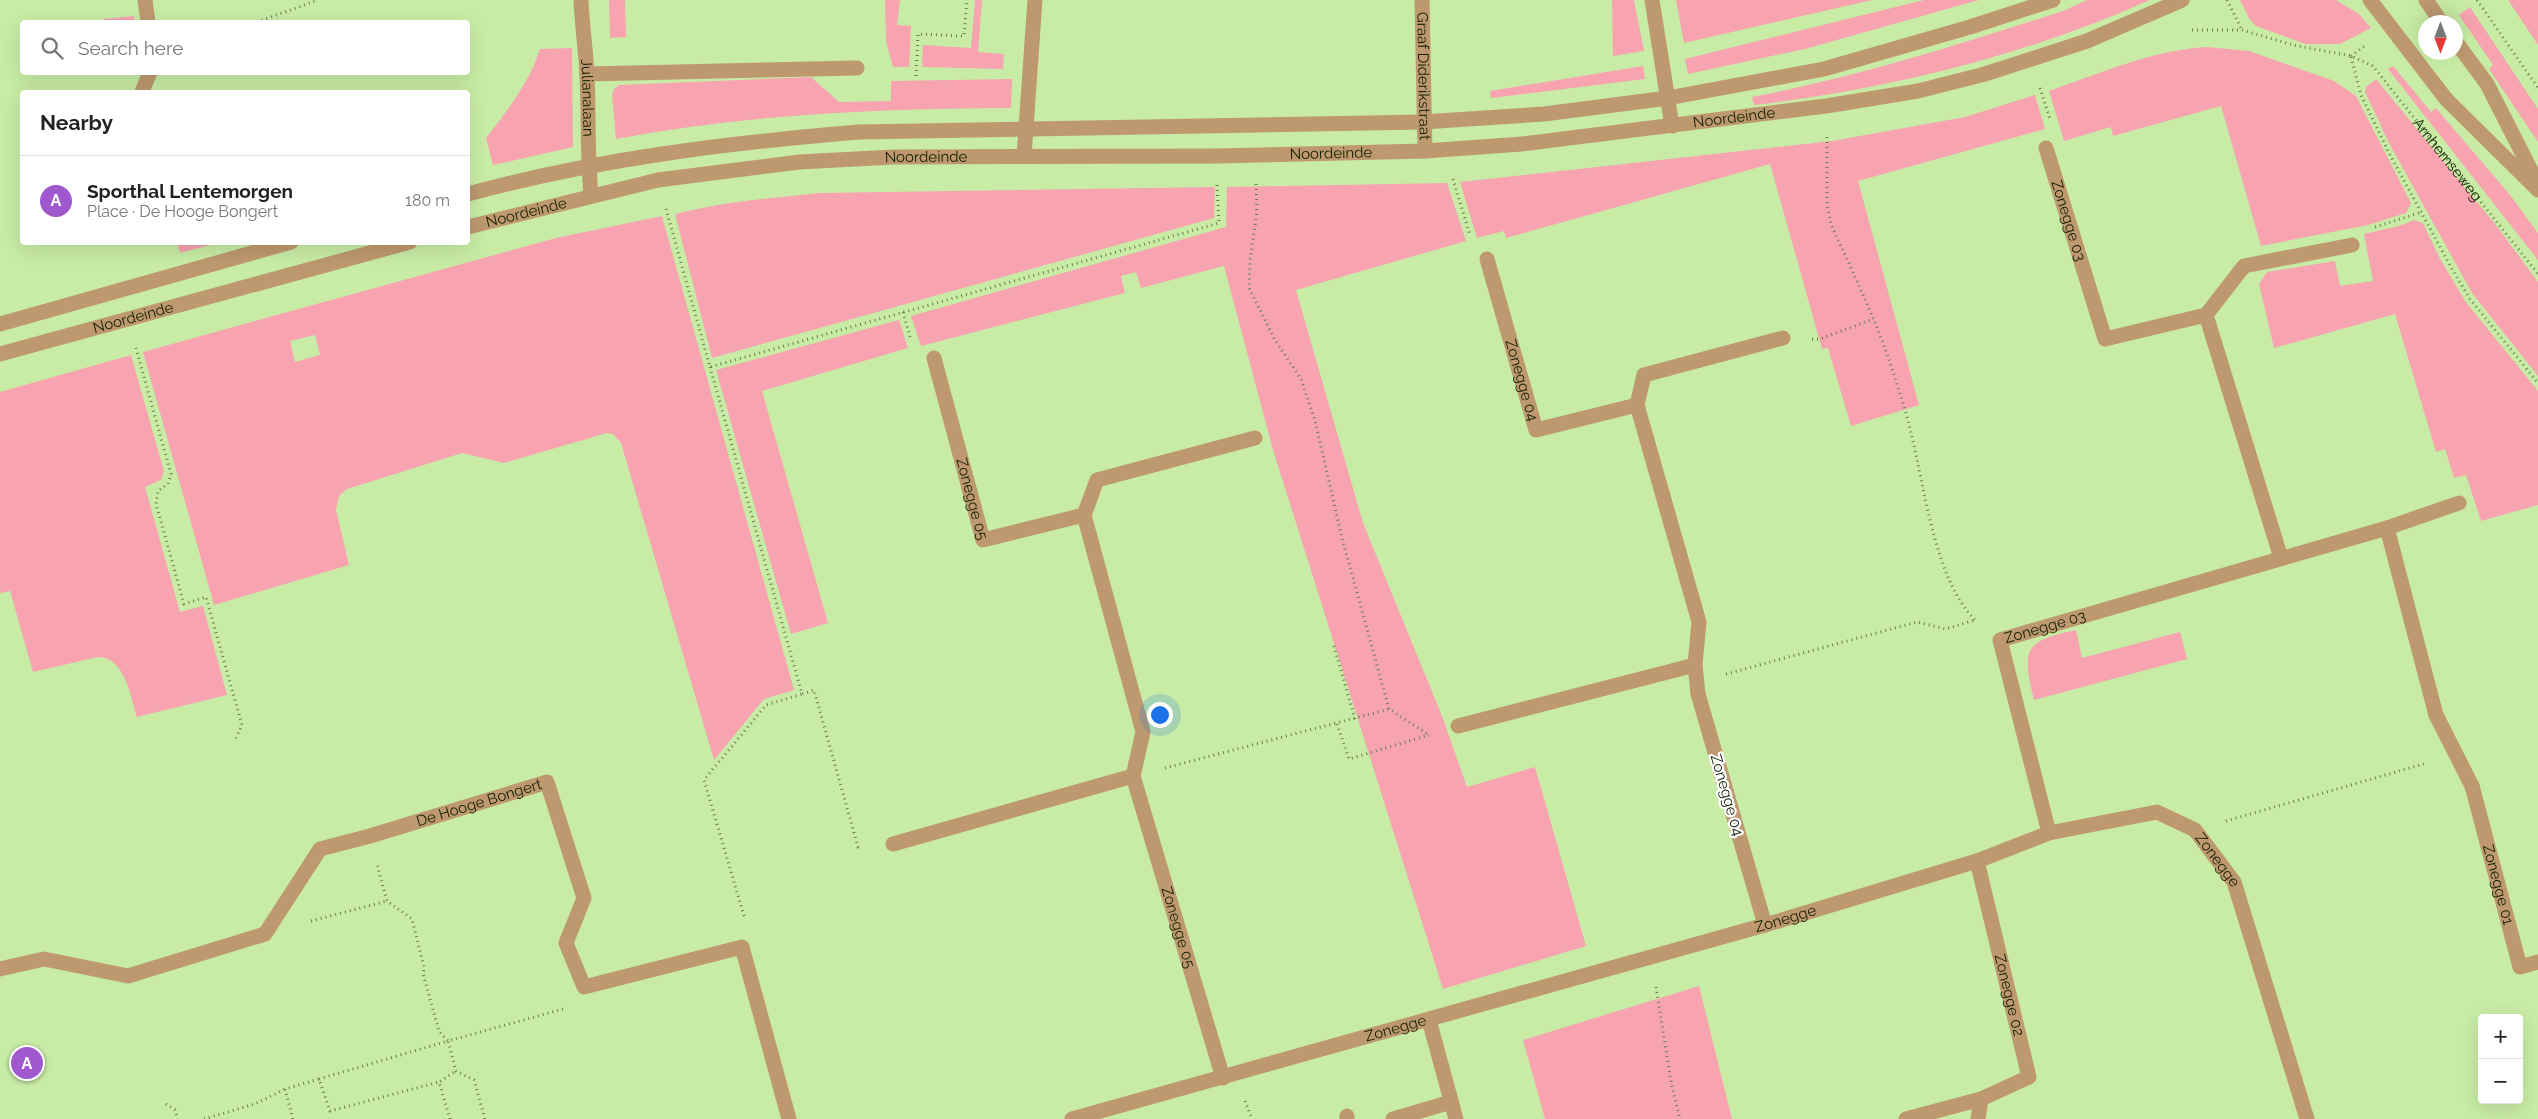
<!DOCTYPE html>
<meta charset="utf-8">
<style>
:root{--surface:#fff;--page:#f2f2f2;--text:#222;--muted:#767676;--line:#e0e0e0;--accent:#9f58cd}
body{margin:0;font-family:Raleway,sans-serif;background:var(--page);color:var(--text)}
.controls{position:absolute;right:15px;bottom:15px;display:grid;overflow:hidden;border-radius:5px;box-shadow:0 5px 20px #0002}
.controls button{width:45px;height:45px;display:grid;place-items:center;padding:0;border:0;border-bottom:1px solid var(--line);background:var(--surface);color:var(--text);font:25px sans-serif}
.compass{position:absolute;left:2418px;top:15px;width:45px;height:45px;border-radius:50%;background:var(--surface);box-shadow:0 5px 20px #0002;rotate:180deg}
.you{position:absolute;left:1159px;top:714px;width:18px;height:18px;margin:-12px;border:4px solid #fff;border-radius:50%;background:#1a73e8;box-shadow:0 0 0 8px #1a73e833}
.badge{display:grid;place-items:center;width:32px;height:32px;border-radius:50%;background:var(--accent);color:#fff;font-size:16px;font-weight:700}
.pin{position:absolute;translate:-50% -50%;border:2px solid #fff;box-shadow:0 1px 5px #0006}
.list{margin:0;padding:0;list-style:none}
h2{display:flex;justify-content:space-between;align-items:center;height:65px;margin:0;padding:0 20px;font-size:21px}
h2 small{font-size:16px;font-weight:400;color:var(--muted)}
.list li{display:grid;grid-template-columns:32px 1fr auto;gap:15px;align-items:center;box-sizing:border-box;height:90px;padding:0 20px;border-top:1px solid var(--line)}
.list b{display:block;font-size:19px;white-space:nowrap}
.list p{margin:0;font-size:16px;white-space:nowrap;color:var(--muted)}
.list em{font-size:16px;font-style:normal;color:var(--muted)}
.icon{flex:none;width:28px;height:28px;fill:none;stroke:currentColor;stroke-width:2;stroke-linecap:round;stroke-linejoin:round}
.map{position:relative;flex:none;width:2538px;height:1119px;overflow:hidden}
.search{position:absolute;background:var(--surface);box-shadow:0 5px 20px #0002;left:20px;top:20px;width:450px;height:55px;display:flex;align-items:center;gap:12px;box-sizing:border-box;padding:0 18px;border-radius:5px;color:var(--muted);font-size:19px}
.panel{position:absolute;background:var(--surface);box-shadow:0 5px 20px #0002;left:20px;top:90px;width:450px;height:155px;border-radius:5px}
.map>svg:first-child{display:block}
.green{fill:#f7a4b0;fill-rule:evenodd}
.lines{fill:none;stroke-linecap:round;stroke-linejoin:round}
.path{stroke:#667e4f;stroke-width:3;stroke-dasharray:1 4;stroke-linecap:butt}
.service{stroke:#be996f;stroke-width:15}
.pedestrian{stroke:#be996f;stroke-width:15}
.minor{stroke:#be996f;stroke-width:15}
.tertiary{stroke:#be996f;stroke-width:15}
.labels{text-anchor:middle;stroke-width:4.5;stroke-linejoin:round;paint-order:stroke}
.street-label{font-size:15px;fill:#132005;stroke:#fff}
</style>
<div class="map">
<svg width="2538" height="1119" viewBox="0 0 2538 1119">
<rect width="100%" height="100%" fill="#c8eca5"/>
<!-- green -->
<path class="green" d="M609 0H625L626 37 610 38Z
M885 0H900L897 25 911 26 909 67H893L886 41Z
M975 0H982L978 52 1004 54 1003 69 922 67 923 45 971 48Z
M1612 0H1634L1644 51 1613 56Z
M1676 0H1872L1684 43Z
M1924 0H1979L1805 49 1688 74 1685 59Z
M2087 0H2150C2024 56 1891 89 1754 105L1752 97C1858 77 1961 44 2063 11Z
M2240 0H2336L2359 14 2371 28 2340 44H2305L2256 26 2250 20Z
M2508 0H2538V45Z
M2470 7 2538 109V142L2489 69 2493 65 2459 15Z
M134 16 135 22H104L103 19Z
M2207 47 2249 51 2334 81 2356 96 2411 203 2406 213 2368 225 2261 246 2221 106 2113 136 2111 127 2064 141 2049 91C2101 73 2152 50 2207 47Z
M572 48 573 147 493 165 486 138C508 110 529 83 540 49Z
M1643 66 1645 79 1491 98 1490 91Z
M2393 66 2431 112 2436 108 2510 195 2538 233V260L2388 69Z
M811 77 839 102 891 101V81L1012 79 1011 108C878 109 747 114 616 139L612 94 614 89 619 85Z
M2376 79 2499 229 2538 282V376L2472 293 2389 143 2365 92 2366 87Z
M2035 95 2045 129 1858 181 1919 405 1851 426 1828 348 1822 349 1770 164 1506 238 1504 231 1477 238 1460 182 1832 141 1965 117Z
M1447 183 1466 241 1296 290 1363 523 1442 716 1467 787 1535 767 1586 946 1443 989 1273 450 1224 266 1141 288 1136 272 1121 276 1125 293 921 346 911 316 1226 227 1227 187Z
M1215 187 1214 218 712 358 675 214C723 202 771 198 820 193Z
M662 216 794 690 764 699 714 760 621 443 613 434 607 433 504 463 462 453 347 489 339 496 336 510 349 565 214 605 143 352 556 238ZM315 335 320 355 295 362 290 341Z
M2414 220 2423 223 2438 255 2465 301 2538 391V505L2481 521 2466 475 2454 478 2445 449 2436 452 2395 314 2274 348 2259 284 2267 272 2335 261 2340 286 2373 281 2364 234 2399 226Z
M177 243V242L218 243 180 253Z
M899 320 908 348 762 391 828 623 791 634 716 370Z
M131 355 164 471 161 480 145 487 180 612 203 606 227 695 137 717C130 696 125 657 98 657L33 672 10 591 0 593V392Z
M2076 630 2082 658 2180 632 2187 659 2034 700C2022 650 2023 641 2076 630Z
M1699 986 1732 1119H1545L1523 1040Z"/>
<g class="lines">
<!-- path -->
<g class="path">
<path d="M2227 0 2242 30"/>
<path d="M2477 0 2538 88"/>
<path d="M257 22 318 0"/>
<path id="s1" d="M2192 30H2242L2293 45 2351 56 2373 66 2538 274"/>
<path d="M2351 56 2366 45"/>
<path d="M2351 57 2361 95 2389 153 2452 269 2470 299 2538 383"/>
<path d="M916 76 918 34 964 36 967 0"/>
<path d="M2040 88 2050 119"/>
<path d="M1827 137V205L1831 224C1853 274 1878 323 1894 375 1900 394 1907 414 1911 433 1925 489 1935 581 1976 621"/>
<path d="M1453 179 1470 235"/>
<path d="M1256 184 1257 211 1250 261 1249 288 1275 340 1301 379 1315 420 1342 538 1389 709 1429 735"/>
<path d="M666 209 710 367 1219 223 1217 185"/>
<path d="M2375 227 2422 212"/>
<path d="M903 312 911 340"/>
<path d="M1812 339H1820L1873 319"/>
<path d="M136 348 171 474 168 484 158 491 156 504 184 604 206 597 242 725 235 740"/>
<path d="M710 367 802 694 814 690 858 847 862 846"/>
<path d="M1334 646 1355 719"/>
<path d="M1726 674 1917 622 1946 629 1975 620"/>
<path d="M1337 724 1349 759 1429 735"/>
<path d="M1165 768 1389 709"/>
<path d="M2226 821 2427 763"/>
<path d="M744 916 704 780 766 705 802 694"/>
<path d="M311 921 387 901"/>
<path d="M1656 987 1672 1087 1680 1119"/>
<path d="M319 1079 448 1041 439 1031 423 974 424 967 412 919 387 901 377 864"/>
<path d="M1245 1101 1252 1119"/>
<path d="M166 1104 175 1110 178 1119"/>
<path d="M204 1119 255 1104 285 1089"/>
<path d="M293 1119 285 1089 319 1079 330 1111 439 1082"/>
<path d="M450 1119 439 1082 456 1071"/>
<path d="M485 1119 474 1080 456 1071 448 1041 563 1009"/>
</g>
<!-- service -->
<path class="service" d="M1429 1020 1456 1119
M1347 1116V1119
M1393 1119 1451 1102"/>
<!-- pedestrian -->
<path class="pedestrian" d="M2436 715 2472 786"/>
<!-- minor -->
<g class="minor">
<path d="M145 0 148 22"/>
<path id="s2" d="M581 0C582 26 586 51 587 76 589 116 587 155 591 195"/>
<path id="s3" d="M1422 0 1425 151"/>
<path d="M1652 0 1672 126"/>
<path d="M587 74 857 68"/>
<path d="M142 92 150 72"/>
<path id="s4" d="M2046 148 2105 339 2206 315 2244 266 2352 245"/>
<path d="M1024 156 1035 0"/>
<path id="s5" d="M1487 259 1536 430 1637 405"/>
<path d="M2206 315 2281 558"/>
<path id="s6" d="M934 358 983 540 1084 515 1097 480 1255 438"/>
<path id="s7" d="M1084 515 1143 732 1133 776 1223 1078"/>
<path d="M2387 528 2436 715"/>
<path d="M1458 726 1695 665"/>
<path id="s8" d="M2472 786 2520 967 2538 962"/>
<path id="s9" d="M2049 833 2000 640 2387 528 2459 503"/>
<path d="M893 844 1133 776"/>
<path id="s10" d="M1977 861 2029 1077 1981 1099 1978 1119"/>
<path d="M1765 925 1698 694 1695 665 1699 622 1637 405 1644 375 1783 338"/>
<path id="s11" d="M0 969 44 959 128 976 265 934 320 849 370 836 547 782 584 898 566 943 584 987 742 947 789 1119"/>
<path id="s12" d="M1072 1119 1765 925 1977 861 2049 833 2157 812 2195 830 2234 882 2307 1119"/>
<path d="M1906 1119 1981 1099"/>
</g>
<!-- tertiary -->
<g class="tertiary">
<path d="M2370 0 2446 99 2538 190"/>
<path d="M2426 0 2441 22"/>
<path d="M2456 42 2487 84 2538 184"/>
<path d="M468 194C596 159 727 143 859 132L1423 122 1544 114 1668 98 1824 69 1970 27 2053 0"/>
<path id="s13" d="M468 227 658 180 799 162 893 157 1216 156 1425 151 1522 144 1826 106 1918 91 1985 74 2087 41 2182 0"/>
<path d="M0 324 291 242"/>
<path id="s14" d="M0 354 410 242"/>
</g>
</g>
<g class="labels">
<!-- street labels -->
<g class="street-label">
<text dy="5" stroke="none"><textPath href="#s3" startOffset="76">Graaf Diderikstraat</textPath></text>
<text dy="5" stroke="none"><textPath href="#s2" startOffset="98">Julianalaan</textPath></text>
<text dy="5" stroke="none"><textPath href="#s13" startOffset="1275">Noordeinde</textPath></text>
<text dy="5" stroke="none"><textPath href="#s13" startOffset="870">Noordeinde</textPath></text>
<text dy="5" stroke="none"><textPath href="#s13" startOffset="465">Noordeinde</textPath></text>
<text dy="5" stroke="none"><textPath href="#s1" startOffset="306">Arnhemseweg</textPath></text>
<text dy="5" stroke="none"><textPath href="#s13" startOffset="60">Noordeinde</textPath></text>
<text dy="5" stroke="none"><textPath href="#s4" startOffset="76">Zonegge 03</textPath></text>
<text dy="5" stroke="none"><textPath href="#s14" startOffset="138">Noordeinde</textPath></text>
<text dy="5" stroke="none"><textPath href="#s5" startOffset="126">Zonegge 04</textPath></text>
<text dy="5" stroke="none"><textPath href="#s6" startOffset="146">Zonegge 05</textPath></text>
<text dy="5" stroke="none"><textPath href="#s9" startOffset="246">Zonegge 03</textPath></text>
<text transform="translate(1727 795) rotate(74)" y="5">Zonegge 04</text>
<text dy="5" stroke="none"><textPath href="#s11" startOffset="541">De Hooge Bongert</textPath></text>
<text dy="5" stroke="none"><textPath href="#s12" startOffset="1208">Zonegge</textPath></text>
<text dy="5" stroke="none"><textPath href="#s8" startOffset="102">Zonegge 01</textPath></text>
<text dy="5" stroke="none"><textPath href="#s12" startOffset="741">Zonegge</textPath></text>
<text dy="5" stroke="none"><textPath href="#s7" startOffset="428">Zonegge 05</textPath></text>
<text dy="5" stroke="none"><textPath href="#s10" startOffset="138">Zonegge 02</textPath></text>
<text dy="5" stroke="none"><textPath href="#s12" startOffset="336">Zonegge</textPath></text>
</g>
</g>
</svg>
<div class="controls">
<button>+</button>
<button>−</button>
</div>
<svg class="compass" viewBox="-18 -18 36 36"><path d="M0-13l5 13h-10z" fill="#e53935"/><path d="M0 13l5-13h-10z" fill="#767676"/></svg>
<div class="you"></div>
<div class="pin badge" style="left:27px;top:1063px">A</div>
<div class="search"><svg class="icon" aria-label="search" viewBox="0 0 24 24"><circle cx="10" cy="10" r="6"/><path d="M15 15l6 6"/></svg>Search here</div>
<section class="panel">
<h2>Nearby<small></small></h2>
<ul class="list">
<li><span class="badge">A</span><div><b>Sporthal Lentemorgen</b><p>Place · De Hooge Bongert</p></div><em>180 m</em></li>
</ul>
</section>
</div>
